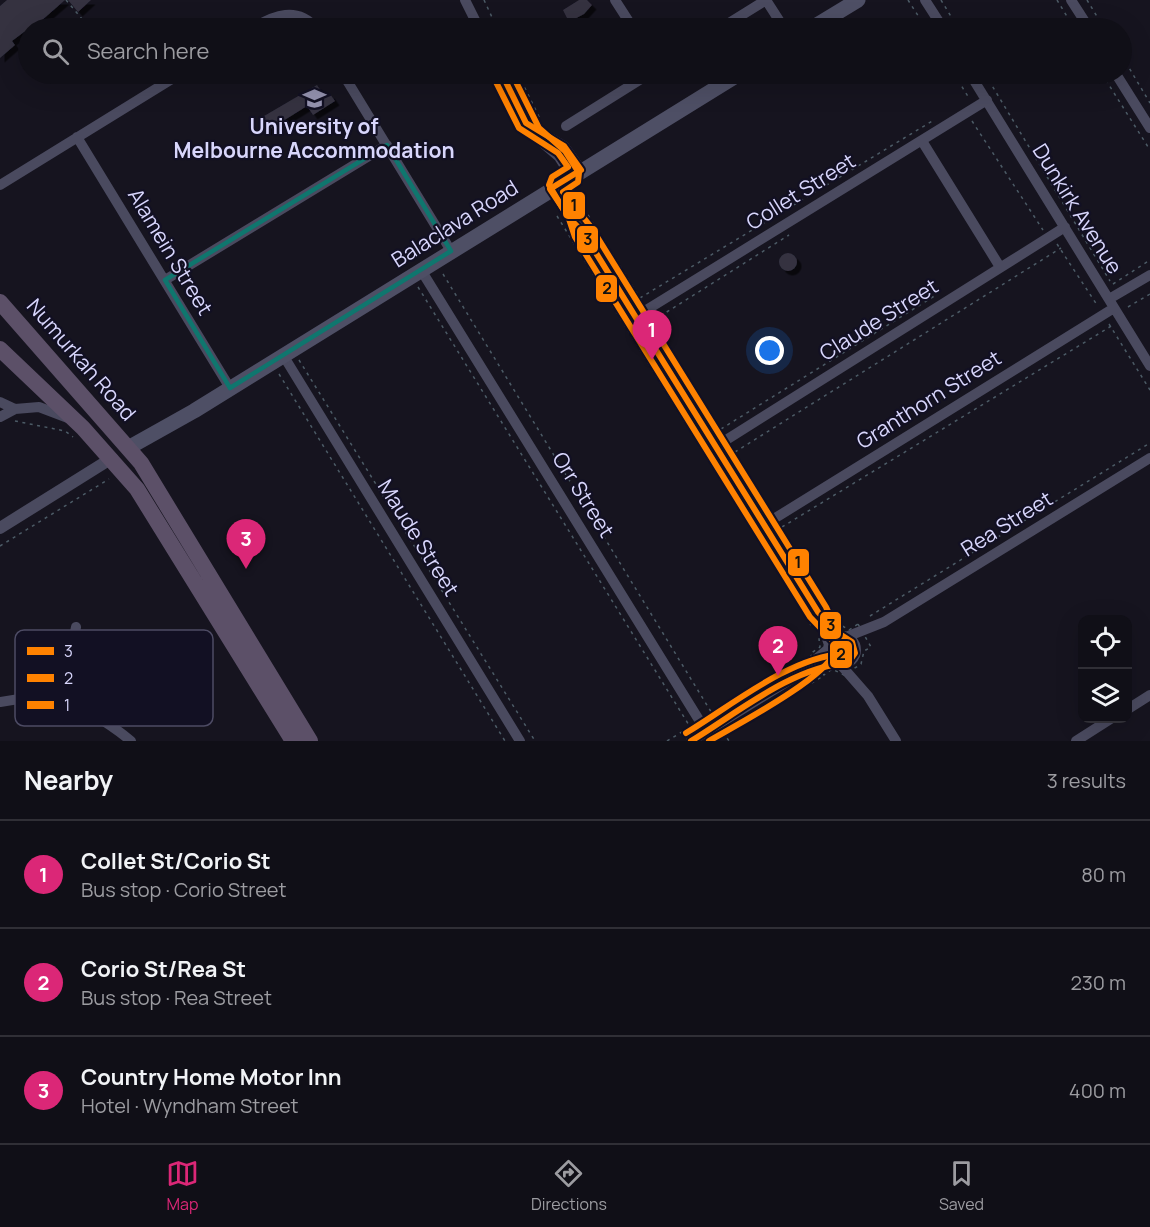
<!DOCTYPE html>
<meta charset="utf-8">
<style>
:root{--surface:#100f17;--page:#1e1d24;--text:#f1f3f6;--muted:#9c9ca1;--line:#302f36;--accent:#db2777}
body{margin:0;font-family:Manrope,sans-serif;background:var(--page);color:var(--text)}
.controls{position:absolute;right:18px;bottom:18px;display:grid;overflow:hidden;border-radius:12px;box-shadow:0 6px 24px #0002}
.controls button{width:54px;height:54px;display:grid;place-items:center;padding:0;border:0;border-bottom:2px solid var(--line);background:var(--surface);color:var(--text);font:30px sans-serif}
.you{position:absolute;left:770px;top:351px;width:21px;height:21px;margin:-15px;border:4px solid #fff;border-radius:50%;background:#1a73e8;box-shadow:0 0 0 9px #1a73e833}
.badge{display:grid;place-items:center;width:39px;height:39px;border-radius:50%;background:var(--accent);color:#fff;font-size:20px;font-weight:700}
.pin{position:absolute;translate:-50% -50px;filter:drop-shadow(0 2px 3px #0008)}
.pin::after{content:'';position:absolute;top:32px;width:21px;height:18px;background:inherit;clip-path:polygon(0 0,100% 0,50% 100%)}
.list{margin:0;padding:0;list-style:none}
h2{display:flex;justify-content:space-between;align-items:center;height:78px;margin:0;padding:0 24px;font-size:26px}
h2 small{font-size:20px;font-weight:400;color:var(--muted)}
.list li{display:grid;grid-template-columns:39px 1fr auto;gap:18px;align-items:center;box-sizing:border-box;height:108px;padding:0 24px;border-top:2px solid var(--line)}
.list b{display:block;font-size:22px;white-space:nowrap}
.list p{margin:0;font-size:20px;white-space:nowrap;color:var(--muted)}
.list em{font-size:20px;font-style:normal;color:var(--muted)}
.icon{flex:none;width:33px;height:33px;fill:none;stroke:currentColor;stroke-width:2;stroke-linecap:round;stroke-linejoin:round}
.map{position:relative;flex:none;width:1150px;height:741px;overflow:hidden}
.search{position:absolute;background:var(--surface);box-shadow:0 6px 24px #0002;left:18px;right:18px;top:18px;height:66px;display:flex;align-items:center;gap:15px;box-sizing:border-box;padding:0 21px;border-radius:33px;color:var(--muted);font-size:22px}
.sheet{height:402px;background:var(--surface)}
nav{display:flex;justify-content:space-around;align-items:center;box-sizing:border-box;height:84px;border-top:2px solid var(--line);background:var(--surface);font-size:16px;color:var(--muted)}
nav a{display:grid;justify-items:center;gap:3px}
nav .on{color:var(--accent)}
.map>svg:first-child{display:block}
.building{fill:#343241;filter:url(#shadow)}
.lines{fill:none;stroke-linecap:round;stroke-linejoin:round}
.path{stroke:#4c5b66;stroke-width:1.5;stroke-dasharray:3 4.5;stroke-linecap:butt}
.minor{stroke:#4a4a5f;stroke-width:10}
.tertiary{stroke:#4a4a5f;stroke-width:12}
.secondary{stroke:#4e4f65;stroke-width:15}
.trunk{stroke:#5c5068;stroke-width:16}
.bus-1-casing{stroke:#121023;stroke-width:10}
.bus-2-casing{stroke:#121023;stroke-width:10}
.bus-3-casing{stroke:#121023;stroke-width:10}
.bus-1{stroke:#ff8200;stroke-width:6}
.bus-2{stroke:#ff8200;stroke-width:6}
.bus-3{stroke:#ff8200;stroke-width:6}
.marked{fill:none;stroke:#0f766e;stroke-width:4.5;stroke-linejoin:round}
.labels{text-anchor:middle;stroke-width:4.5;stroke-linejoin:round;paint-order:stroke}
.poi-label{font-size:21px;font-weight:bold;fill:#d8d6fc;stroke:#121023}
.street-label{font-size:21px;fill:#d8d6fc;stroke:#121023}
.key{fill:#121023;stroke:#4d4b64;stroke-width:1.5}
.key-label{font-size:16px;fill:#d8d6fc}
.line-badge{stroke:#121023;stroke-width:2}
.pale-badge-label{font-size:16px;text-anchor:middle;font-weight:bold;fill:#111}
</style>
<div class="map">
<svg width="1150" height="741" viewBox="0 0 1150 741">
<defs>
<filter id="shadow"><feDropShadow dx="4.5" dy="4.5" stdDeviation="0" flood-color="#0009"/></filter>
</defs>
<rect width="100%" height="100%" fill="#16141f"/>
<!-- building -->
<path class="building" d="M7 0H65L33 28H28L26 34 24 32 12 41 15 45 0 58V6Z
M68 0H91L78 12Z
M579 0H587L592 5 584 14 569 22 563 10Z
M317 85 325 97 330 94 335 101 313 115 307 106 267 131 259 119Z
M779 262a9 9 0 1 1 18 0a9 9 0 1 1-18 0Z"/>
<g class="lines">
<!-- path -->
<path class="path" d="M66 0 88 26
M484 0 497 28
M908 0 926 28
M941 0 958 28
M1057 0 1074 28
M1087 0 1104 28
M1122 56 1150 103
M518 74 540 119
M954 74 969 98
M985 74 1110 281
M1102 74 1150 150
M972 121 1043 230
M588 215 641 300
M557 216 811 625
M1057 244 1097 305
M443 274 713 715
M1113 284 1150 260
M418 287 692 730
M640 298 934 120
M1128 307 1150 294
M653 320 721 431
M654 320 789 235
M1109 324 1150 390
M299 360 535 741
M279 374 505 741
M15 421 65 431 73 437
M721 429 936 295
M732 448 770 510
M735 452 1061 248
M780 527 841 625
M782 527 1113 325
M0 546 109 479
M870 616 1150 443
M858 624 871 647 864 651 861 664 844 675 832 669 824 675 810 654 820 647 819 639 841 625 849 630Z
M34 688 53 689
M72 692 89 701
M709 715 792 665
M723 732 729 741
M722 738 823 676
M667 741 690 727"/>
<!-- minor -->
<path class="minor" d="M465 0 479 28
M615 0 633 28
M925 0 943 28
M1071 0 1089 28
M253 28C274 15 297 6 316 28
M721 28 766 0 784 28
M343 74 451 251
M502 74 532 134 559 157 571 176
M970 74 1150 366
M1116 74 1150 128
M566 126 649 74
M532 127 564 146 581 170
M77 137 230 388
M922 141 1000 267
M558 184 577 215 583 232 818 612 829 645
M0 185 180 74
M550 189 581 230
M421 270 712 741
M165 280 387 145
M1109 299 1150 275
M635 317 987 100
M283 355 520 741
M0 402 15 409 39 407 68 418
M0 417 15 409
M715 447 1065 227
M764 525 1114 308
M828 650a14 14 0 1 1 28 0a14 14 0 1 1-28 0Z
M846 637 884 622 1150 458
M840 664 868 696 896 741
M61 701 76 627
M0 702C53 691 91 708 131 741
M1128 709 1150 695
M691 741 793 678 828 649
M1076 741 1112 718"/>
<!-- tertiary -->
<path class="tertiary" d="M0 528 112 458"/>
<!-- secondary -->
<path class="secondary" d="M812 28 858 0
M128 448 194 411 739 74"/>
<!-- trunk -->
<path class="trunk" d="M0 302 141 463 310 741
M0 349 83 428 137 489 293 741"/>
<defs>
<path id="bus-1" d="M502 74 526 123 564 146 581 170 550 189 570 219 583 232 818 612 838 633 852 642 855 653 848 663C794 666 737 713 691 741"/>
<path id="bus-2" d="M494 78 519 128 558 153 568 167 552 177 549 185 569 219 575 237 810 617 832 640 844 648 843 654C790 657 731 706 686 733"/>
<path id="bus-3" d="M512 74 539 128 565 151 579 173 578 182 563 192 591 227 826 607C831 619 842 637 836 651 823 680 738 724 709 741"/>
</defs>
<!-- bus-1 casing -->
<use href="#bus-1" class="bus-1-casing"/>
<!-- bus-2 casing -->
<use href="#bus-2" class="bus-2-casing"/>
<!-- bus-3 casing -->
<use href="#bus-3" class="bus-3-casing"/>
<!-- bus-1 -->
<use href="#bus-1" class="bus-1"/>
<!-- bus-2 -->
<use href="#bus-2" class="bus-2"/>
<!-- bus-3 -->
<use href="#bus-3" class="bus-3"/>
</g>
<!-- marked area -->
<path class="marked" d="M387 145 451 251 230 388 165 280Z"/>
<!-- icons -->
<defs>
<symbol id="university-bare" viewBox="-9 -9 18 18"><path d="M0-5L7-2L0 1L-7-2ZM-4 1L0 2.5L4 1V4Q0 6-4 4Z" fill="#9492af" stroke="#121023" stroke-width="2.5" paint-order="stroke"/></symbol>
</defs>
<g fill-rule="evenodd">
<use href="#university-bare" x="298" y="82" width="33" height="33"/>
</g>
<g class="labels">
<!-- poi labels -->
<g class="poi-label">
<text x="314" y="134">University of<tspan x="314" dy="24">Melbourne Accommodation</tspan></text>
</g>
<!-- street labels -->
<g class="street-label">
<text transform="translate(801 192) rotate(-32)" y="7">Collet Street</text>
<text transform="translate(1077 209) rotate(58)" y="7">Dunkirk Avenue</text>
<text transform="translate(455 224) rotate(-32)" y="7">Balaclava Road</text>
<text transform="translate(170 252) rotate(59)" y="7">Alamein Street</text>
<text transform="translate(879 320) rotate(-32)" y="7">Claude Street</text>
<text transform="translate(81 360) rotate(49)" y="7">Numurkah Road</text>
<text transform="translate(929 400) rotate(-32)" y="7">Granthorn Street</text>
<text transform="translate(583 495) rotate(58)" y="7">Orr Street</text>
<text transform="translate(1007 524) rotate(-32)" y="7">Rea Street</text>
<text transform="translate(418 538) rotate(58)" y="7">Maude Street</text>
</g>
</g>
<!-- legend -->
<rect x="15" y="630" width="198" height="96" rx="9" class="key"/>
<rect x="27" y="647" width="27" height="8" fill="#ff8200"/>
<rect x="27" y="674" width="27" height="8" fill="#ff8200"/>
<rect x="27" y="701" width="27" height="8" fill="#ff8200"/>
<g class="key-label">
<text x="64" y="657">3</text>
<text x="64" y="684">2</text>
<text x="64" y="711">1</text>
</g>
<g class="line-badge">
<rect x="562" y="191" width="24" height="29" rx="6" fill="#ff8200"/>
<rect x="576" y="225" width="23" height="29" rx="6" fill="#ff8200"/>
<rect x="595" y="274" width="23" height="29" rx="6" fill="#ff8200"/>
<rect x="787" y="548" width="23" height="29" rx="6" fill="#ff8200"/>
<rect x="819" y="611" width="23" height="29" rx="6" fill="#ff8200"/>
<rect x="829" y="640" width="24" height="29" rx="6" fill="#ff8200"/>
</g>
<g class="pale-badge-label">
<text x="574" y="211">1</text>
<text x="588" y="245">3</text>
<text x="607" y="294">2</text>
<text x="798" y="568">1</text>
<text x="831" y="631">3</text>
<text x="841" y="660">2</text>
</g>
</svg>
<div class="controls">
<button><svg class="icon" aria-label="locate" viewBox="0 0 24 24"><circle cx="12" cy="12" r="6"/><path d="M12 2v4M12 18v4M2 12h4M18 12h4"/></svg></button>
<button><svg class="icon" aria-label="layers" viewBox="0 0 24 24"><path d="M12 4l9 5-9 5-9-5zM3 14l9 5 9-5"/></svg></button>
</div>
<div class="you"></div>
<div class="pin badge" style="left:652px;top:360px">1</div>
<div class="pin badge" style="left:778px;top:676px">2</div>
<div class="pin badge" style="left:246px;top:569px">3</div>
<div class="search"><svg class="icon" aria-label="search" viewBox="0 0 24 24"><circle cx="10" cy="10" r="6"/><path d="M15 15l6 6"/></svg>Search here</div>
</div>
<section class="sheet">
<h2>Nearby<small>3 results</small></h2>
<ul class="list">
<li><span class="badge">1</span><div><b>Collet St/Corio St</b><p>Bus stop · Corio Street</p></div><em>80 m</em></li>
<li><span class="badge">2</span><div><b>Corio St/Rea St</b><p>Bus stop · Rea Street</p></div><em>230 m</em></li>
<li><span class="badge">3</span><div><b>Country Home Motor Inn</b><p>Hotel · Wyndham Street</p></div><em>400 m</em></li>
</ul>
</section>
<nav>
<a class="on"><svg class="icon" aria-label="map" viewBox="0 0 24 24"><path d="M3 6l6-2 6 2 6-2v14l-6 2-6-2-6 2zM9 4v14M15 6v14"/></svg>Map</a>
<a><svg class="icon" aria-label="directions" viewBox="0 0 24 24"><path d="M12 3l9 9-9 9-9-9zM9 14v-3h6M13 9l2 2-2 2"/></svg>Directions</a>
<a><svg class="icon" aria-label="saved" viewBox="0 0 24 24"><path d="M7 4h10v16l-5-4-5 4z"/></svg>Saved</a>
</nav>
